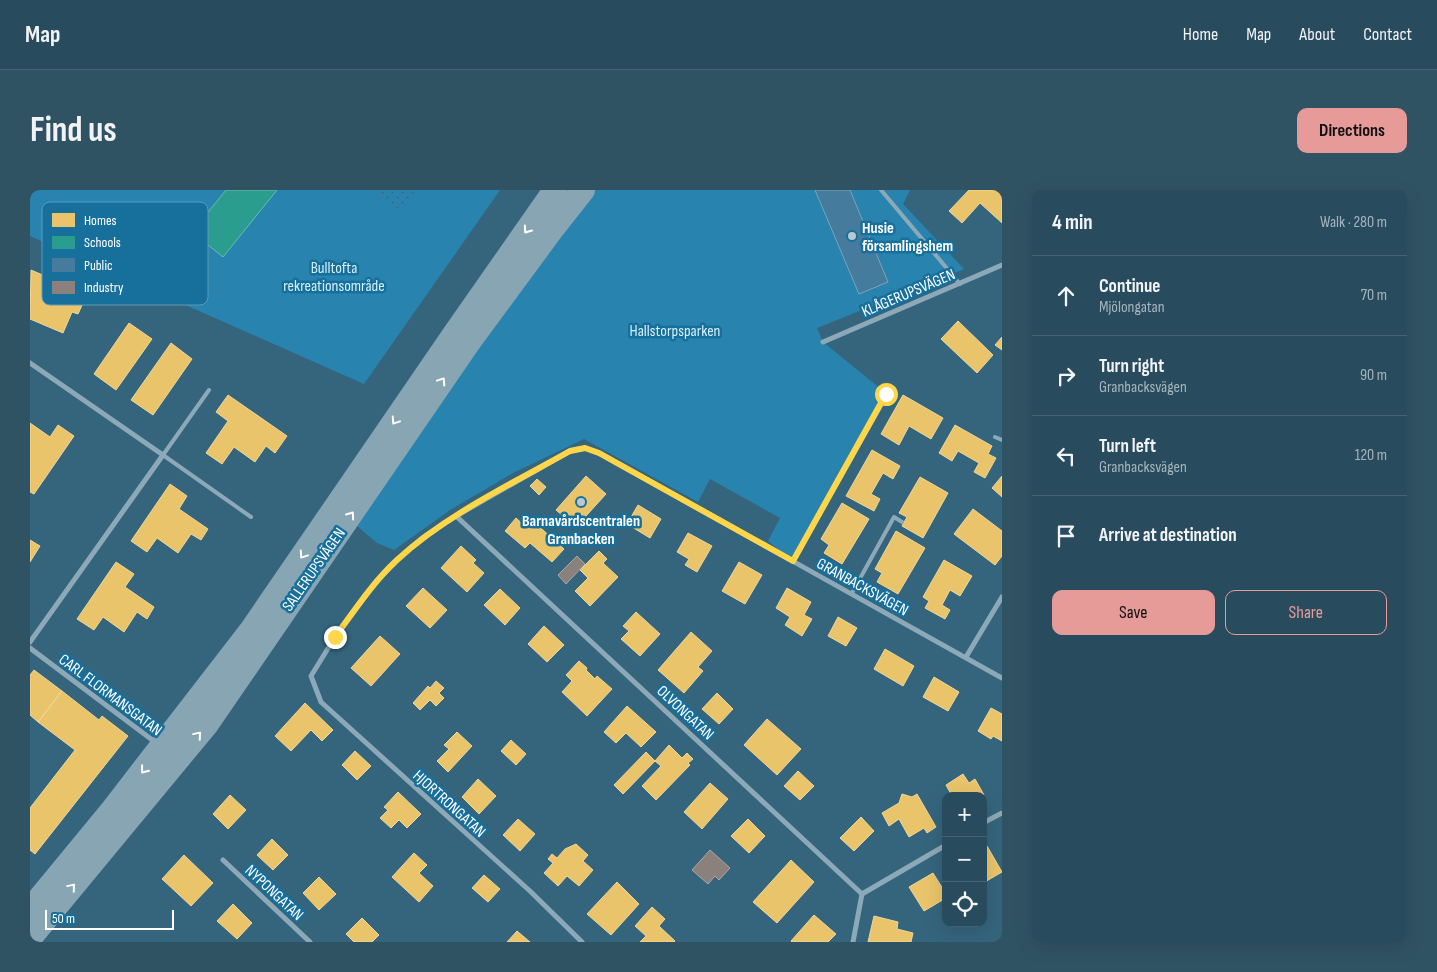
<!DOCTYPE html>
<meta charset="utf-8">
<style>
:root{--surface:#284c5e;--page:#305364;--text:#f1f3f6;--muted:#a5b4bc;--line:#446373;--accent:#e69b98}
body{margin:0;font-family:"Sofia Sans Condensed",sans-serif;background:var(--page);color:var(--text)}
.controls{position:absolute;right:15px;bottom:15px;display:grid;overflow:hidden;border-radius:10px;box-shadow:0 5px 20px #0002}
.controls button{width:45px;height:45px;display:grid;place-items:center;padding:0;border:0;border-bottom:1px solid var(--line);background:var(--surface);color:var(--text);font:25px sans-serif}
.scale{position:absolute;left:15px;bottom:12px;width:129px;box-sizing:border-box;padding-left:5px;border:2px solid #fff;border-top:0;font-size:14px;line-height:18px;white-space:nowrap;color:#fff;-webkit-text-stroke:4px #176f9b;paint-order:stroke}
.stop{position:absolute;width:15px;height:15px;margin:-11px;border:4px solid #ffd54a;border-radius:50%;background:#fff}
.stop.end{background:#ffd54a;border-color:#fff;box-shadow:0 1px 5px #0008}
.list{margin:0;padding:0;list-style:none}
h2{display:flex;justify-content:space-between;align-items:center;height:65px;margin:0;padding:0 20px;font-size:21px}
h2 small{font-size:16px;font-weight:400;color:var(--muted)}
.list li{display:grid;grid-template-columns:32px 1fr auto;gap:15px;align-items:center;box-sizing:border-box;height:80px;padding:0 20px;border-top:1px solid var(--line)}
.list b{display:block;font-size:19px;white-space:nowrap}
.list p{margin:0;font-size:16px;white-space:nowrap;color:var(--muted)}
.list em{font-size:16px;font-style:normal;color:var(--muted)}
.actions{display:flex;gap:10px;padding:15px 20px}
.actions a{flex:1;padding:11px 0;border:1px solid var(--accent);border-radius:10px;text-align:center;font-size:18px;color:var(--accent)}
.actions .main{background:var(--accent);color:#111}
.icon{flex:none;width:28px;height:28px;fill:none;stroke:currentColor;stroke-width:2;stroke-linecap:round;stroke-linejoin:round}
.map{position:relative;flex:none;width:972px;height:752px;overflow:hidden;border-radius:10px}
header{display:flex;align-items:center;gap:30px;box-sizing:border-box;height:70px;padding:0 25px;background:var(--surface);border-bottom:1px solid var(--line)}
header strong{font-size:24px}
nav{display:flex;gap:28px;margin-inline-start:auto;font-size:18px}
.intro{display:flex;align-items:center;justify-content:space-between;box-sizing:border-box;height:120px;padding:0 30px}
h1{margin:0;font-size:35px}
.button{padding:12px 22px;border-radius:10px;background:var(--accent);color:#111;font-size:18px;font-weight:700}
main{display:flex;gap:30px;padding:0 30px}
aside{flex:1;background:var(--surface);border-radius:10px;box-shadow:0 5px 20px #0002}
.map>svg:first-child{display:block}
.park{fill:#2884af}
.garden{fill:url(#garden-dots)}
.homes{fill:#e9c46a;stroke:#f0d697}
.schools{fill:#2a9d8f;stroke:#6abab1}
.public{fill:#457b9d;stroke:#7da3ba}
.industry{fill:#8a817c;stroke:#ada7a3}
.lines{fill:none;stroke-linecap:round;stroke-linejoin:round}
.service{stroke:#8da9b7;stroke-width:4}
.minor{stroke:#8da9b7;stroke-width:5}
.secondary{stroke:#87a5b3;stroke-width:24}
.oneway{stroke:#fff}
.route{stroke:#ffd54a;stroke-width:6}
.poi-dot{fill:#b8c9d2;stroke:#176f9b;stroke-width:2}
.labels{text-anchor:middle;stroke-width:5;stroke-linejoin:round;paint-order:stroke}
.poi-label{font-size:16px;font-weight:bold;fill:#fff;stroke:#176f9b;text-anchor:start}
.park-label{font-size:16px;fill:#d4f0fc;stroke:#176f9b}
.street-label{font-size:16px;fill:#fff;stroke:#176f9b}
.key{fill:#176f9b;stroke:#5d9ab9;stroke-width:1}
.key-label{font-size:14px;fill:#fff}
</style>
<header>
<strong>Map</strong>
<nav><a>Home</a><a>Map</a><a>About</a><a>Contact</a></nav>
</header>
<div class="intro"><h1>Find us</h1><a class="button">Directions</a></div>
<main>
<div class="map">
<svg width="972" height="752" viewBox="0 0 972 752">
<defs>
<pattern id="garden-dots" width="8" height="8" patternUnits="userSpaceOnUse" patternTransform="scale(1.25)"><rect width="8" height="8" fill="#2884af"/><path d="M2 2h.1M6 6h.1" fill="none" stroke="#386b82" stroke-width="1.8" stroke-linecap="round"/></pattern>
</defs>
<rect width="100%" height="100%" fill="#35657d"/>
<!-- park -->
<path class="park" d="M0 0H470L334 194 0 46Z
M562 0H880L873 14 934 79 787 138 793 152 857 204 763 371 738 351 750 328 680 289 668 312 554 249 483 283 420 320 364 360 347 353 327 336 497 83Z"/>
<!-- garden -->
<path class="garden" d="M341 0H385L369 23Z"/>
<!-- homes -->
<path class="homes" d="M939 0H972V33L950 13 932 33 919 21Z
M1 80 57 104 48 124 42 122 33 143 0 129Z
M928 131 963 165 947 183 911 149Z
M99 133 122 149 86 200 64 184Z
M972 147V160L965 155Z
M141 153 162 169 123 225 101 210Z
M198 205 257 246 245 263 236 256 225 272 204 257 192 274 176 263 198 231 186 222Z
M873 205 913 228 901 249 879 236 869 255 851 244Z
M0 233 20 247 28 235 44 246 4 304 0 302Z
M925 235 962 256 958 264 966 268 955 288 944 282 949 273 928 261 922 271 909 263Z
M842 260 870 276 863 289 853 283 841 304 850 309 844 321 816 306Z
M556 286 576 304 546 337 526 320Z
M972 286V307L962 298Z
M890 287 918 303 893 348 872 336 877 327 869 323Z
M507 289 516 297 509 305 500 296Z
M140 294 157 306 149 319 178 339 171 350 161 344 148 363 127 348 117 362 101 351Z
M812 313 839 329 812 374 794 363 799 355 791 349Z
M608 315 631 329 620 348 597 334Z
M943 319 972 341V366L965 375 924 344Z
M486 328 497 338 503 331 534 359 522 372 500 353 495 358 475 341Z
M866 341 895 358 868 404 847 392 852 383 845 379Z
M658 343 682 356 667 382 655 375 659 369 647 362Z
M0 350 10 356 0 372Z
M431 356 446 370 443 373 454 383 437 402 411 378Z
M569 361 577 369 573 373 588 387 560 416 545 401 558 388 550 380Z
M914 370 942 386 930 406 920 400 912 415 920 420 915 429 895 418 899 411 893 407Z
M86 372 104 384 95 397 124 417 117 429 107 422 94 442 73 427 64 440 47 429Z
M709 372 732 385 715 414 692 401Z
M393 398 417 420 400 438 376 416Z
M757 398 781 412 774 425 782 429 772 446 755 435 760 427 746 418Z
M470 399 490 418 475 435 454 415Z
M606 422 630 444 610 466 591 449 599 441 593 436Z
M808 427 827 438 816 456 798 446Z
M514 436 534 455 517 472 498 454Z
M661 442 682 461 668 477 673 481 654 503 628 480Z
M350 446 370 464 341 496 321 478Z
M855 459 884 476 873 496 844 479Z
M549 471 557 478 556 480 565 489 567 486 582 499 557 526 532 502 542 491 536 485Z
M4 480 32 501 8 532 0 525V485Z
M904 487 929 502 918 521 893 507Z
M406 491 414 498 409 503 414 508 406 516 400 510 390 520 383 513 398 496 400 498Z
M32 501 69 530 72 526 98 546 5 664 0 660V618L45 560 8 532Z
M687 503 703 519 689 534 672 519Z
M275 513 303 540 292 551 281 540 261 561 245 546Z
M597 516 626 542 611 557 596 543 586 553 574 542Z
M961 518 972 524V551L963 546 961 549 948 541Z
M737 529 771 559 747 585 714 555Z
M427 542 442 556 418 582 407 571 419 559 414 555Z
M481 550 496 564 486 575 471 561Z
M639 555 652 568 657 563 663 569 658 573 660 575 626 610 612 596 631 576 625 571Z
M325 561 341 576 327 590 312 575Z
M616 562 625 571 593 604 584 595Z
M768 581 784 596 770 610 754 596Z
M933 584 939 593 945 589 954 605 922 606 916 595Z
M448 589 466 606 449 624 432 607Z
M680 593 698 609 672 639 654 622Z
M368 602 391 624 377 638 369 630 361 638 350 628 358 620 354 617Z
M872 604 882 607 887 604 906 637 897 643 894 638 879 647 869 629 859 636 852 623 869 613Z
M200 605 216 620 198 639 183 624Z
M831 627 844 641 824 661 810 648Z
M488 629 505 644 490 661 473 645Z
M718 629 735 646 719 663 701 646Z
M242 649 258 665 243 680 227 665Z
M546 654 558 665 553 671 563 680 549 696 537 686 528 696 514 683 523 673 518 669 522 664 527 668 535 659Z
M957 656 972 682 953 693V658Z
M384 663 397 675 389 683 403 696 389 712 362 687Z
M154 665 183 693 161 716 132 689Z
M761 670 784 692 747 733 723 712Z
M903 683 916 704V708L894 721 879 697Z
M454 685 470 699 458 712 442 698Z
M289 687 306 704 289 720 273 703Z
M587 692 609 714 581 745 557 724Z
M203 714 222 733 207 749 187 731Z
M622 717 635 729 629 736 645 751 644 752H610L616 746 605 736Z
M784 725 806 744 798 752H762L761 751Z
M844 726 868 732 867 739 883 743 881 752H838Z
M332 728 349 745 342 752H324L316 744Z
M487 741 500 752H477Z"/>
<!-- schools -->
<path class="schools" d="M196 0H247L193 67 162 42Z"/>
<!-- public -->
<path class="public" d="M785 0H820L858 92 829 104Z"/>
<!-- industry -->
<path class="industry" d="M547 366 555 374 536 394 528 385Z
M680 660 700 678 689 690 685 686 678 694 662 680Z"/>
<g class="lines">
<!-- service -->
<path class="service" d="M851 0 930 94
M179 200 133 265 221 327
M965 247 972 250
M822 403 864 327 872 332"/>
<!-- minor -->
<path class="minor" d="M793 152 972 75
M0 173 133 265 0 452
M426 326 832 704 823 752
M763 371 857 204
M0 458 125 552
M936 467 972 407
M953 633 972 623
M193 670 280 752
M832 704 916 655
M552 752 501 702 291 512 281 486 305 447 346 392 366 371 392 348 426 326 540 261 555 258 569 263 972 488"/>
<!-- secondary -->
<path class="secondary" d="M0 720 83 619 222 439 425 143 525 0
M0 748 177 534 439 152 523 38 553 0"/>
</g>
<!-- one-way arrows -->
<defs><path id="oneway-chevron" d="M-2-3.5L2.5 0L-2 3.5" fill="none" stroke-width="1.6" stroke-linecap="round" stroke-linejoin="round" transform="scale(1.25)"/></defs>
<g class="oneway">
<use href="#oneway-chevron" transform="translate(497 40) rotate(125)"/>
<use href="#oneway-chevron" transform="translate(412 191) rotate(-56)"/>
<use href="#oneway-chevron" transform="translate(365 231) rotate(124)"/>
<use href="#oneway-chevron" transform="translate(321 325) rotate(-55)"/>
<use href="#oneway-chevron" transform="translate(273 365) rotate(124)"/>
<use href="#oneway-chevron" transform="translate(168 545) rotate(-50)"/>
<use href="#oneway-chevron" transform="translate(114 580) rotate(128)"/>
<use href="#oneway-chevron" transform="translate(42 697) rotate(-50)"/>
</g>
<g class="lines">
<!-- route -->
<path class="route" d="M305 447C324 421 343 392 367 370 414 326 483 293 540 261L555 258 569 263 763 371 856 204"/>
</g>
<!-- markers -->
<g class="poi-dot">
<circle cx="822" cy="46" r="5"/>
<circle cx="551" cy="312" r="5"/>
</g>
<g class="labels">
<!-- poi labels -->
<g class="poi-label">
<text x="832" y="43">Husie<tspan x="832" dy="18">församlingshem</tspan></text>
<text x="551" y="336" text-anchor="middle">Barnavårdscentralen<tspan x="551" dy="18">Granbacken</tspan></text>
</g>
<!-- park labels -->
<g class="park-label">
<text x="304" y="83">Bulltofta<tspan x="304" dy="18">rekreationsområde</tspan></text>
<text x="645" y="146">Hallstorpsparken</text>
</g>
<!-- street labels -->
<g class="street-label">
<text transform="translate(878 102) rotate(-23)" y="6">KLÅGERUPSVÄGEN</text>
<text transform="translate(283 379) rotate(-55)" y="6">SALLERUPSVÄGEN</text>
<text transform="translate(833 396) rotate(29)" y="6">GRANBACKSVÄGEN</text>
<text transform="translate(81 504) rotate(37)" y="6">CARL FLORMANSGATAN</text>
<text transform="translate(656 522) rotate(43)" y="6">OLVONGATAN</text>
<text transform="translate(420 613) rotate(42)" y="6">HJORTRONGATAN</text>
<text transform="translate(245 702) rotate(43)" y="6">NYPONGATAN</text>
</g>
</g>
<!-- legend -->
<rect x="12" y="12" width="166" height="103" rx="8" class="key"/>
<rect x="22" y="23" width="23" height="14" fill="#e9c46a"/>
<rect x="22" y="46" width="23" height="13" fill="#2a9d8f"/>
<rect x="22" y="68" width="23" height="14" fill="#457b9d"/>
<rect x="22" y="91" width="23" height="13" fill="#8a817c"/>
<g class="key-label">
<text x="54" y="35">Homes</text>
<text x="54" y="57">Schools</text>
<text x="54" y="80">Public</text>
<text x="54" y="102">Industry</text>
</g>
</svg>
<div class="controls">
<button>+</button>
<button>−</button>
<button><svg class="icon" aria-label="locate" viewBox="0 0 24 24"><circle cx="12" cy="12" r="6"/><path d="M12 2v4M12 18v4M2 12h4M18 12h4"/></svg></button>
</div>
<div class="scale">50 m</div>
<div class="stop" style="left:856px;top:204px"></div>
<div class="stop end" style="left:305px;top:447px"></div>
</div>
<aside>
<h2>4 min<small>Walk · 280 m</small></h2>
<ul class="list">
<li><svg class="icon" aria-label="ahead" viewBox="0 0 24 24"><path d="M12 20V5M6 11l6-6 6 6"/></svg><div><b>Continue</b><p>Mjölongatan</p></div><em>70 m</em></li>
<li><svg class="icon" aria-label="right" viewBox="0 0 24 24"><path d="M7 20v-9h11M14 6l5 5-5 5"/></svg><div><b>Turn right</b><p>Granbacksvägen</p></div><em>90 m</em></li>
<li><svg class="icon" aria-label="left" viewBox="0 0 24 24"><path d="M17 20v-9H6M10 6l-5 5 5 5"/></svg><div><b>Turn left</b><p>Granbacksvägen</p></div><em>120 m</em></li>
<li><svg class="icon" aria-label="arrive" viewBox="0 0 24 24"><path d="M6 21V4h12l-3 4 3 4H6"/></svg><div><b>Arrive at destination</b></div></li>
</ul>
<div class="actions"><a class="main">Save</a><a>Share</a></div>
</aside>
</main>
